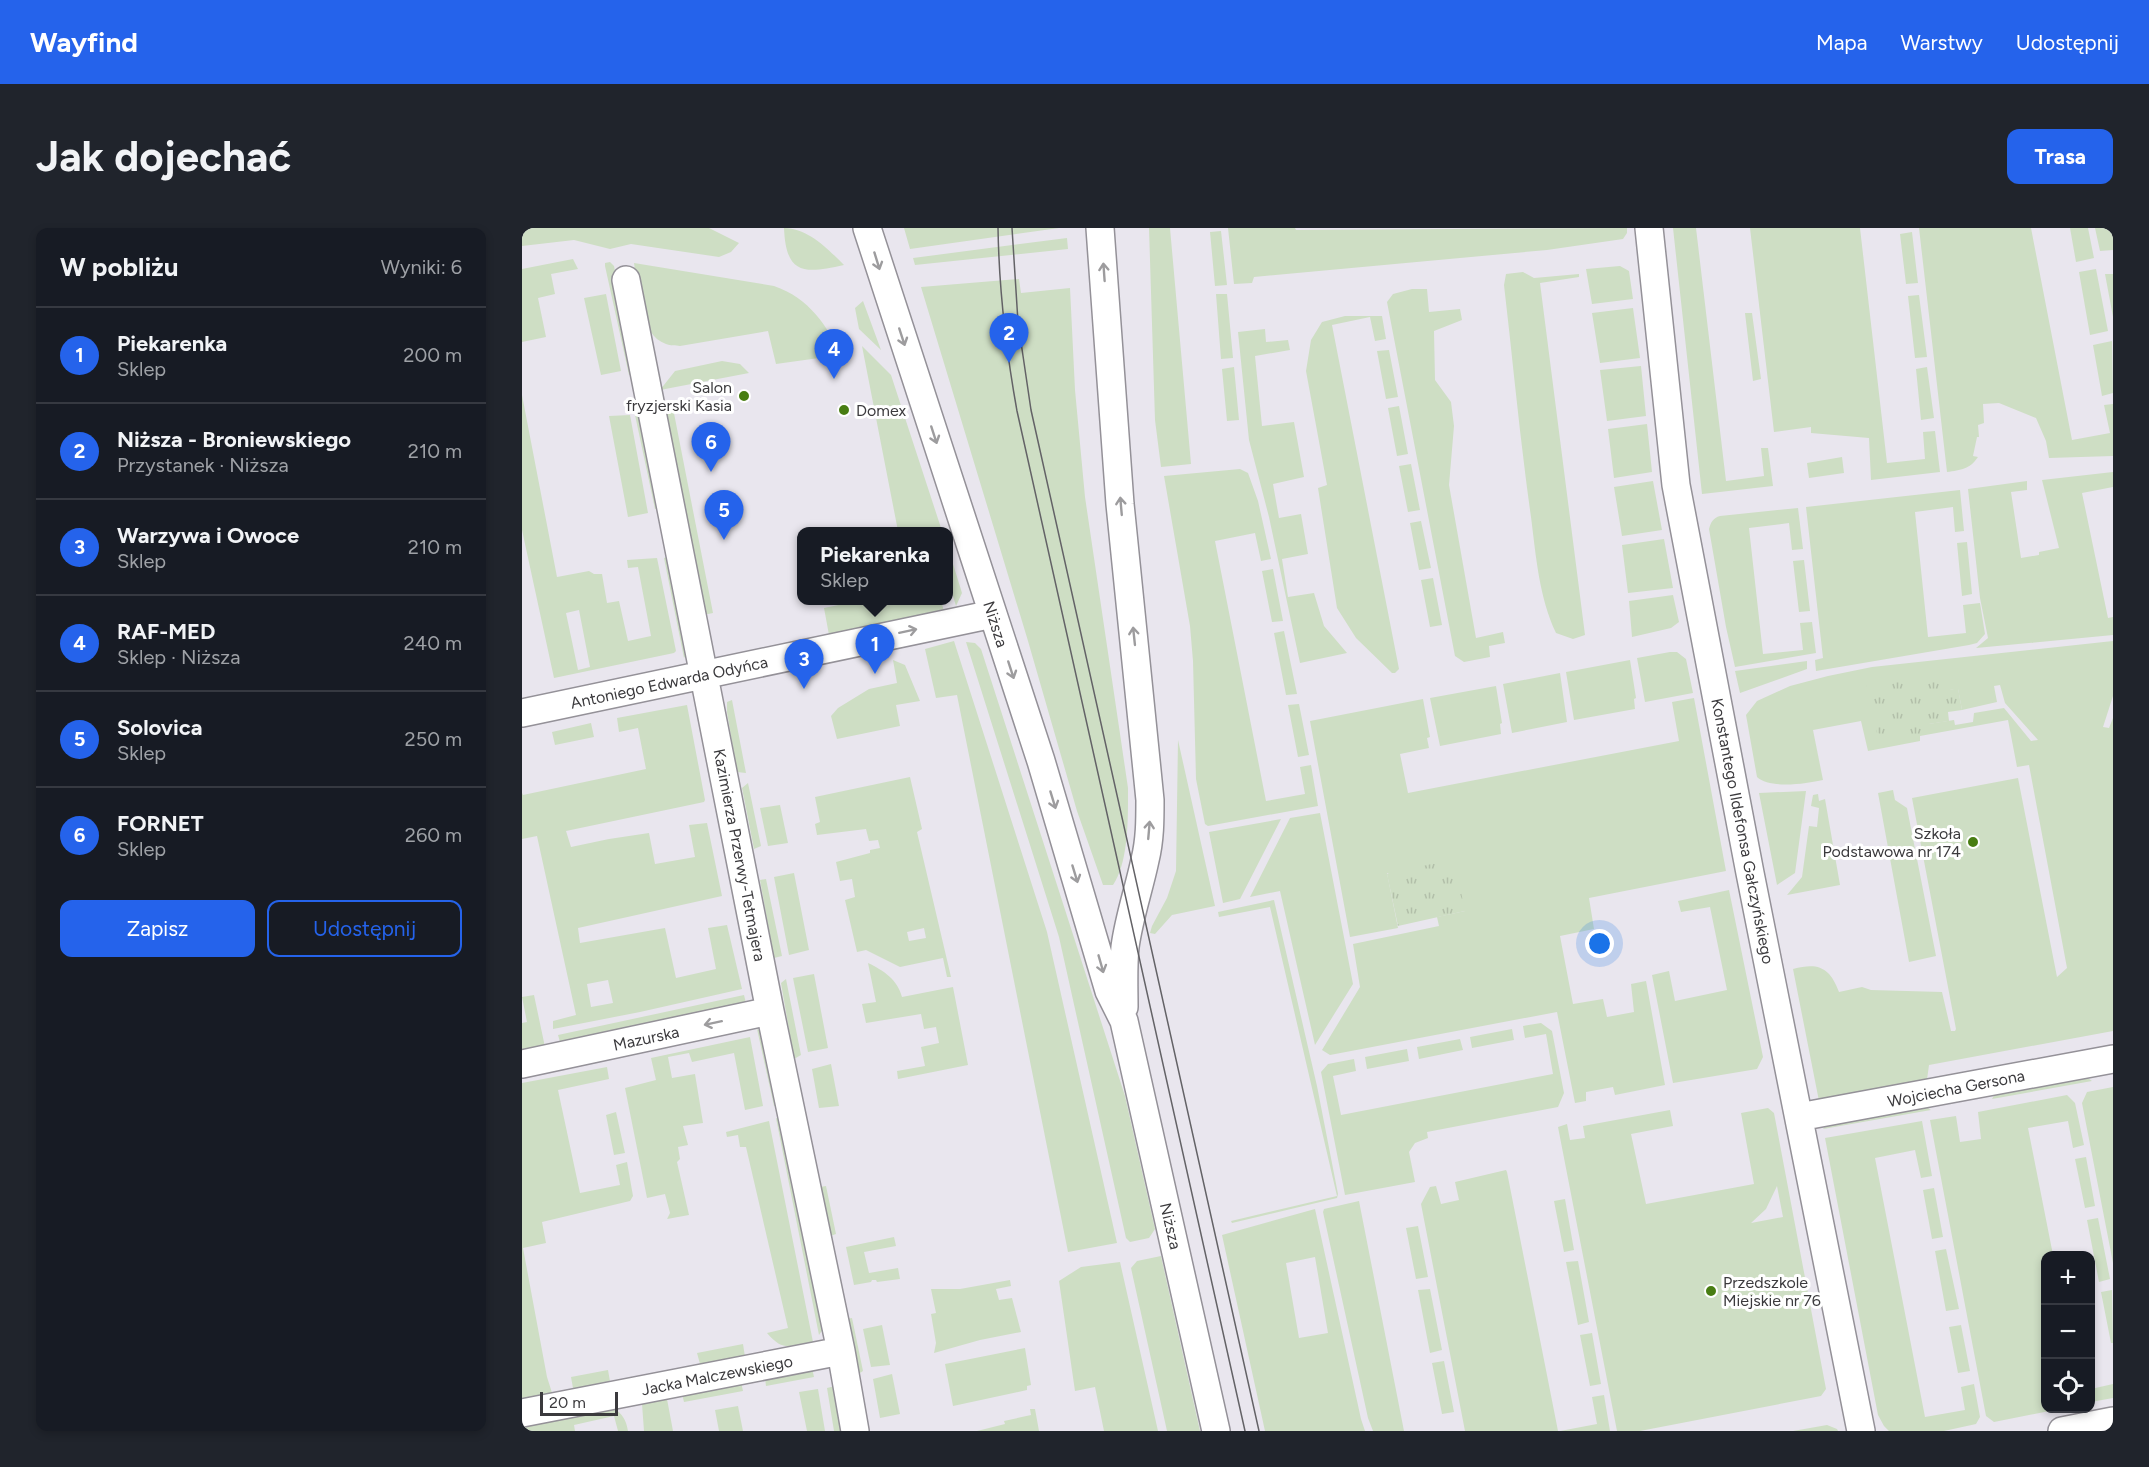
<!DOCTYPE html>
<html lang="pl">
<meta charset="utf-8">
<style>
:root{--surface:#171b24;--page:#20242c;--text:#f1f3f6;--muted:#9ea1a6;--line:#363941;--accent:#2563eb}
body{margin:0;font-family:Figtree,sans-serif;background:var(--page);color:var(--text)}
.controls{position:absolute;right:18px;bottom:18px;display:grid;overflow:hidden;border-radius:12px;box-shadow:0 3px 9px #0003}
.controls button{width:54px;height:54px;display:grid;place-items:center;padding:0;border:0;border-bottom:2px solid var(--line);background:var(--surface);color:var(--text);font:30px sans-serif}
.scale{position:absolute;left:18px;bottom:15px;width:78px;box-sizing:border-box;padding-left:6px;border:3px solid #3b3a3d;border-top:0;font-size:16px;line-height:21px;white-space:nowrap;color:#3b3a3d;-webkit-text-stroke:4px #fff;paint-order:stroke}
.you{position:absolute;left:1078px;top:716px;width:21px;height:21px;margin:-15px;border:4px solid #fff;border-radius:50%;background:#1a73e8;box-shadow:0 0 0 9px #1a73e833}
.badge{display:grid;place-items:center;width:39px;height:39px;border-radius:50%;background:var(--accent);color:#fff;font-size:20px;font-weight:700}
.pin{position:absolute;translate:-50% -50px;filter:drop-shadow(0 2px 3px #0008)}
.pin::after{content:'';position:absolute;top:32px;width:21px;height:18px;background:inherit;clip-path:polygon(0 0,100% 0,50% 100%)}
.popup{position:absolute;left:275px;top:299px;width:156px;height:78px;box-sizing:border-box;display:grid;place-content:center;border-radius:12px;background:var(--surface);filter:drop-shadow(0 2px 4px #0005);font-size:20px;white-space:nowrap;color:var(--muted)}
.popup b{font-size:22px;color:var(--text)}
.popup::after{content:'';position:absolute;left:50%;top:100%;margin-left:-12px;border:12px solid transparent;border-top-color:var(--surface)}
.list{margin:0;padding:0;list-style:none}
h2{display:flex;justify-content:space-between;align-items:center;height:78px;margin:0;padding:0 24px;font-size:26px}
h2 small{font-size:20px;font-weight:400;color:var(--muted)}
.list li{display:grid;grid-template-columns:39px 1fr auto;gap:18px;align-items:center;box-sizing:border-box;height:96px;padding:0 24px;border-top:2px solid var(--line)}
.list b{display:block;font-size:22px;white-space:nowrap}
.list p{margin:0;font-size:20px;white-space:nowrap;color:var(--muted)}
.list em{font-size:20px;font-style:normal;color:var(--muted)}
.actions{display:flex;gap:12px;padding:18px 24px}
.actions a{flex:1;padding:14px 0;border:2px solid var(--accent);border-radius:12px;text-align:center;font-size:21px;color:var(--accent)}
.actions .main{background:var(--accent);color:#fff}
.icon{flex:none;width:33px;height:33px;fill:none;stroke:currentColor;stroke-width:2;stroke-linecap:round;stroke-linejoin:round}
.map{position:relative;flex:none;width:1591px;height:1203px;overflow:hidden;border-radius:12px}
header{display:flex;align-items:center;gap:36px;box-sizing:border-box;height:84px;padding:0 30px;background:var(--accent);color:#fff}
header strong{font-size:28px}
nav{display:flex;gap:33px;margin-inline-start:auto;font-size:21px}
.intro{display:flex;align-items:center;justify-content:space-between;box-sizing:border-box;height:144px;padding:0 36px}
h1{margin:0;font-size:42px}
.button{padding:15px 27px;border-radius:12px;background:var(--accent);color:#fff;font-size:21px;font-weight:700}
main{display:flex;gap:36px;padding:0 36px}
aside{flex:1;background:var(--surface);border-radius:12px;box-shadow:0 3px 9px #0003}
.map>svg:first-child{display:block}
.green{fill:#cedec4;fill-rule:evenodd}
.park{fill:url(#park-tufts)}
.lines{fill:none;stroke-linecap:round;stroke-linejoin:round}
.minor-casing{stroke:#949198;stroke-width:30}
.minor{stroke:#fff;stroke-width:27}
.tram{stroke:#636266;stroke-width:1.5}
.oneway{stroke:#9d9c9e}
.poi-dot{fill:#487d12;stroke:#fff;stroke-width:2}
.labels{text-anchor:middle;stroke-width:6;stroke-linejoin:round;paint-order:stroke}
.poi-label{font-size:16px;fill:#3b3a3d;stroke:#fff;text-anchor:end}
.street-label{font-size:16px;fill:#3b3a3d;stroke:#fff}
</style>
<header>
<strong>Wayfind</strong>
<nav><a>Mapa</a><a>Warstwy</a><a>Udostępnij</a></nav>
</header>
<div class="intro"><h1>Jak dojechać</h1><a class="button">Trasa</a></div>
<main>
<aside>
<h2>W pobliżu<small>Wyniki: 6</small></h2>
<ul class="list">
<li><span class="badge">1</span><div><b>Piekarenka</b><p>Sklep</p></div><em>200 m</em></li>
<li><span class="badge">2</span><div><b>Niższa - Broniewskiego</b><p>Przystanek · Niższa</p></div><em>210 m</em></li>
<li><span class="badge">3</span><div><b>Warzywa i Owoce</b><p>Sklep</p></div><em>210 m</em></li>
<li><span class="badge">4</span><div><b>RAF-MED</b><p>Sklep · Niższa</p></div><em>240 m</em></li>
<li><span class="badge">5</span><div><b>Solovica</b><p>Sklep</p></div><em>250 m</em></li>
<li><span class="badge">6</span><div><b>FORNET</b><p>Sklep</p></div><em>260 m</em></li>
</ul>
<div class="actions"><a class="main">Zapisz</a><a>Udostępnij</a></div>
</aside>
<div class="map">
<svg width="1591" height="1203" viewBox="0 0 1591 1203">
<defs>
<pattern id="park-tufts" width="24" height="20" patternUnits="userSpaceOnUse" patternTransform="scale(1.5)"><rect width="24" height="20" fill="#cedec4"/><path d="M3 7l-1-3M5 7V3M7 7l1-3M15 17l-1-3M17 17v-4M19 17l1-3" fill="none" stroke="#b2bfa9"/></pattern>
</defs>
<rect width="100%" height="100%" fill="#e9e6ee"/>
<!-- green -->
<path class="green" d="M0 0H187L217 15 209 24 197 29 109 16 88 21 52 12 0 18Z
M262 0C286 0 306 21 322 37 282 46 264 47 262 0Z
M382 0H537L388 21Z
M627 0H648L669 236 639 239 633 192Z
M706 0H773L774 2 1105 0V5L1101 11 1025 22 732 49 730 55 712 56Z
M1151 0H1174L1204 253 1242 248 1239 220H1246L1251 258 1180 266Z
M1228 0H1338L1365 235 1403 231 1401 204 1413 203 1418 244 1349 252 1347 210 1289 205V199L1252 204Z
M1397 0H1509L1550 212 1588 205 1582 177 1591 176V228L1527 230 1524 213 1514 190 1477 175 1461 176 1462 195 1456 197 1457 209H1455L1451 228 1456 229C1448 241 1439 242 1425 244Z
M1548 0H1566L1572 30 1554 34Z
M1573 0H1591V22L1578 23Z
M699 3 705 57 693 58 688 4Z
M1390 4 1396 55 1384 56 1378 6Z
M545 10 546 21 393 37 391 30Z
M51 31 56 41 29 46 33 66 16 70 24 109 0 114V41Z
M88 34 92 38 114 145 107 147 83 38V35Z
M112 35 252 58C287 70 306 98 320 130L299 134 297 130 254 136 246 103 158 118C154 117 148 118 144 116 117 107 116 59 112 35Z
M1098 38 1107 43 1111 71 1070 76 1064 41Z
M1574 41 1586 103 1568 107 1557 44Z
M1001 44 1012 50 1057 46V49L1018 55 1063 407 1051 411 1034 405C1017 369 1014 328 1009 289 998 212 991 134 982 57L984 46Z
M1583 46H1591V89Z
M497 51 499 65 548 60 553 162 563 269 606 560C606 589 607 633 591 657H581L555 583 506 413 399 59Z
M890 61H905L907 84 938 81 940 92 912 103 913 152 929 174 932 198 927 257 954 410 981 404 983 415 967 418 968 429 942 434 933 428 865 74 871 66Z
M84 66 99 143 79 147 62 70Z
M694 66H705L711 130 699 131Z
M1397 67 1405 129 1393 130 1386 68Z
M341 73 359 122 337 101 333 80Z
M1111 80 1118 130 1078 135 1070 85Z
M1223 85H1230L1239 151 1231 153Z
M823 88H860L864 111 853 113 848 89 810 97 877 441 873 445H870L834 410 815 380 796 260 805 257 784 143 789 112 800 94Z
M743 101 744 114 766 112 768 122 733 128 740 198 772 194 782 249 751 256 757 290 779 286 786 326 760 331 766 369 792 365 802 398 825 425 778 435 747 289 727 212 716 104Z
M1590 113 1591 165 1580 168 1571 117Z
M340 118 369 147 420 303H376Z
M867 122 876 169 864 171 855 123Z
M200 133 218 136 227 145 138 162 153 143Z
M1119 138 1124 188 1085 193 1078 142Z
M712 139 717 192 705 193 700 141Z
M1405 139 1412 190 1399 192 1394 141Z
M0 167 35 349 67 343 72 346H80L85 375 97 373 106 413 129 408 116 339 106 340 105 332 135 330 154 423 152 425 32 450 0 302ZM57 382 68 439 56 442 44 385Z
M150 175 191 385 181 387 140 177Z
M877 178 886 226 875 228 866 180Z
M122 186 140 280 133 281 113 187Z
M108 187 126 285 106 289 87 188Z
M1125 196 1130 244 1092 250 1086 201Z
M1320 229 1322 245 1287 250 1285 235Z
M889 236 898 282 886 284 877 238Z
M718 241 726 245 736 273 749 331 739 333 733 305 693 313 744 573 783 566 778 539 789 537 796 578 686 598 683 596 674 551 671 433 668 398 642 248Z
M1591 244V259L1560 265 1586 390 1591 389V407L1454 420 1466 410 1458 370 1446 261 1505 253V262L1489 264 1499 330 1517 327V324L1537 320 1520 252Z
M1131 253 1140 302 1100 308 1092 259Z
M1438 262 1442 303 1433 304 1431 279 1393 284 1406 409 1444 405 1441 377 1458 375 1463 406 1455 415 1447 417 1294 443 1293 432 1301 430 1284 279Z
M1276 280 1281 321 1270 322 1267 295 1227 300 1241 426 1281 422 1278 395 1290 394 1294 425 1213 439 1204 399 1187 301C1189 294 1191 290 1198 288Z
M899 293 909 340 897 342 888 295Z
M1142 311 1151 360 1106 365 1100 317Z
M1445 314 1450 366 1440 368 1435 315Z
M427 323 440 365 434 378 427 355Z
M149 328 167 423 162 430 142 330Z
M1282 332 1288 383 1277 384 1271 333Z
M751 341 761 393 750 394 740 343Z
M911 350 920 397 908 399 899 352Z
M1151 367 1157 394 1149 400 1110 409 1107 373Z
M336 373H419L423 386 307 407 302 380Z
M762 403 775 466 764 467 752 405Z
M432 413 525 704 595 1015 546 1024 435 467 414 470 403 421Z
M1591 413V468L1581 499 1587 500 1591 490V803L1407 837 1404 859 1297 873 1271 741C1297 734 1308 740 1317 764L1340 759 1349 762 1420 764 1429 803H1433L1434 801 1390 570 1496 550 1535 749 1545 740 1507 537 1495 539 1486 492 1398 508V513L1346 523 1339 493 1291 502 1301 552C1283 556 1248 561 1235 549L1224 487 1235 473 1268 458 1306 448 1350 439ZM1478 457 1483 475 1516 512 1509 513 1482 480 1452 485 1451 494 1433 497 1432 492 1406 496 1428 462 1436 461 1440 482 1475 474 1472 458Z
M444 414 453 415 459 421 603 868 633 1001 627 1010 608 1014 604 1010 537 709Z
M1148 424H1155L1164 431 1171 465 1123 474 1115 430Z
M371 432 383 437 398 473 374 477 378 498 315 511 309 488 316 480 347 461 375 455Z
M1108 432 1114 470 1112 471 1113 481 1052 492 1044 444Z
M1285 433V441L1218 465 1213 443Z
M1038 445 1045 494 990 505 981 456Z
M974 458 980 495 978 496 979 506 918 518 908 470Z
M1172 470 1204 643 1067 670 1072 701 1038 708 1051 776 1081 771 1085 789 1112 784 1109 756 1124 753 1143 857 1093 867 1091 859 1064 864V873L1053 875 1035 784 808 827 800 822 838 759 831 716 917 698 915 689 943 683 865 645 876 700 828 709 788 493 901 471 908 509 905 510 907 520 878 526 886 565 1157 513 1150 474Z
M210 472 224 545 215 544 205 484V474Z
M777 476 787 527 776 529 766 477Z
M165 477 183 572 182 574 44 603 49 619 87 611 127 605 133 636 173 629 167 597 185 595 200 668 56 700 58 715 143 700 154 750 194 741 186 700 205 697 220 761 118 784 31 801V793L54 787 15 608 0 611V565L1 567 124 541 116 500 97 504 95 490ZM86 752 91 775 69 779 65 756Z
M69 495 72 509 33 517 30 504Z
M656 512 693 678 650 687 633 706 628 705 630 698 645 670 654 643Z
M388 549 400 601 395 604 429 749H425L421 730 378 739 344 722 335 724 323 672 333 669 330 651 318 653 314 634 348 625V622L358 620 356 612 347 613 344 601 295 607 293 596 298 594 293 569ZM402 700 404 710 387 713 385 704Z
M226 555 239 618 232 621 220 560Z
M1371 562 1373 572 1385 580 1414 728 1387 734 1356 565Z
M1284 563 1273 645 1255 657 1237 565Z
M1296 566 1297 573 1303 571 1318 657 1265 667 1280 649 1287 598 1295 599 1297 580 1289 578 1291 567Z
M258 577 266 615 246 618 238 580Z
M798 585 831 756 793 817 758 663 728 669 768 590Z
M759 591 718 671 701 675 687 604Z
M272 645 287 722 267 727 252 649Z
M244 651 260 728 252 730 238 652Z
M1207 662 1241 829 1235 841 1151 855 1130 747 1147 743 1153 773 1205 762 1188 679 1159 684 1156 673Z
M752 672 795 858 816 966 815 970 710 995 709 993 815 968 748 679 697 689 696 684Z
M346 735C361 742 376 752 380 769L431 759 446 837 376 851 375 843 403 838 399 819 417 815 414 799 402 801 399 786 344 795 340 776 354 774Z
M292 746 306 820 286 824 271 750Z
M264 751 279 827 272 831 259 755Z
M12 767 23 819 0 824V795L5 794 0 769Z
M222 767 224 775 38 814 36 807Z
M1019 795 1030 803 1042 865 1036 879 905 904 906 910 893 915 887 924 893 954 823 967 799 844 806 836 832 831 834 843 811 848 819 887 1031 846 1024 806 1003 810 1001 798Z
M235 801 239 803 257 877 252 878Z
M990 801 992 812 950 820 948 809Z
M228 809 241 878 223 882 212 825 170 834 167 825 146 829 150 850 173 846 181 895 161 898 166 917 156 919 158 931 155 934 167 987 145 991 148 985 143 966 125 970 103 860 134 852 129 830Z
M938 811 941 822 897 831 895 819Z
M885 821 887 833 845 841 843 829Z
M309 836 317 878 297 880 290 841Z
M85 839 87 851 36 862 58 965 98 957 94 937 105 934 111 968 108 973 20 994 24 1015 1 1020 25 1149 32 1171 0 1176V855Z
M1560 846 1570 853 1470 871 1473 866Z
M1591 859V1035L1560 875 1565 864Z
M1545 867 1553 875 1562 917 1551 920 1546 893 1506 900 1531 1027 1524 1028V1180L1537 1181 1472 1194 1464 1188 1408 892 1434 888 1438 914 1459 911 1456 884Z
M1400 876 1409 882 1301 901 1304 897Z
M1246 880 1252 885 1304 1161 1299 1168 1118 1203H1095L1036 899 1045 896 1048 912 1063 910 1061 898 1148 882 1151 898 1109 906 1124 976 1232 956 1219 885ZM1255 958 1261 989 1229 995 1244 981Z
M94 884 103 925 92 927 84 887Z
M254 890 260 892 301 1101 297 1107Z
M247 893 291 1114C268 1118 261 1124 245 1105L266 1100 224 919H218L216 907 205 909 204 904Z
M1400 893 1410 948 1399 950 1393 922 1353 930 1403 1189 1443 1182 1439 1159 1452 1156 1458 1189 1454 1196 1422 1203H1367L1362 1198 1356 1187 1303 910Z
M1564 929 1573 978 1563 980 1553 931Z
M984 942 985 944 1036 1203H943L899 976 908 959 914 958 919 976 937 972 933 954Z
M304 958 314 1006 308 1008 298 959Z
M1412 960 1421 1009 1410 1011 1401 962Z
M1043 971 1052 1022 1042 1024 1032 973Z
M837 973 882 1203H851L846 1190 801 984 802 981Z
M793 981 839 1191 843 1203H743L700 1007ZM793 1029 806 1105 777 1110 764 1035Z
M1576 990 1588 1051 1577 1054 1565 992Z
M896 998 906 1049 894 1051 884 1000Z
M372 1009 374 1018 342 1024 347 1045 376 1040 378 1051 355 1054 354 1052H350L349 1054 332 1057 324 1019Z
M1424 1021 1437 1081 1424 1083 1413 1023Z
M639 1028 678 1203H645L609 1040 615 1033Z
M1056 1033 1067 1094 1056 1097 1044 1034Z
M598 1034 636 1203H582L573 1159 553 1163 537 1053 559 1039Z
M488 1052 489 1058 474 1061 477 1072 490 1070 499 1104 458 1112 412 1125 414 1115 409 1086 414 1085 409 1061H438Z
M908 1061 920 1122 908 1125 896 1062Z
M1590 1062 1591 1115H1589L1579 1064Z
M330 1090 341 1143 335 1147 324 1091Z
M360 1097 368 1137 349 1139 341 1101Z
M1439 1097 1448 1143 1436 1145 1427 1099Z
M1070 1105 1079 1156 1068 1158 1058 1107Z
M221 1116 223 1129 178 1136 175 1125Z
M503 1120 509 1157 505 1158V1162L431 1178 423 1136Z
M922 1133 932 1184 920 1186 910 1135Z
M290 1140 292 1149 244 1158 243 1150Z
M86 1142 89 1159 52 1166 49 1149Z
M370 1146 378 1186 358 1190 351 1151Z
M219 1154 221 1163 162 1174 160 1166Z
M1591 1156V1170L1569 1174V1161Z
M313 1158 321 1203H312L305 1160Z
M296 1161 303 1203H285L277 1164Z
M1082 1167 1088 1203H1038L1075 1196 1070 1169Z
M145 1171 151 1203H122L120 1176 129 1172Z
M216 1178 221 1203H197L193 1182Z
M91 1180C101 1186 104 1192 106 1203H96L92 1188 52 1197 53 1203H0V1197Z
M508 1181H513L517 1203H455L483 1196 482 1193 509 1187Z
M1305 1197 1315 1201 1316 1203H1271Z"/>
<!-- park -->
<path class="park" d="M1424 444 1428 462 1436 460 1440 482 1426 484 1427 493 1407 496 1403 505 1373 512 1355 505 1344 458Z
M932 631 943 683 876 698 865 646Z"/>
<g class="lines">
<defs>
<path id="minor" d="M345 0 519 533 587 763 602 793 694 1203
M578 0 598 276 628 572C628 592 628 612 623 632 617 661 607 689 603 719 601 739 602 759 602 779
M1127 0 1154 257 1228 645 1339 1203
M104 52 248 783 319 1123 333 1203
M0 485 471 386
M0 836 248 783
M1277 889 1591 831
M0 1185 319 1123
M1540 1203 1591 1193"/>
</defs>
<!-- minor casing -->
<use href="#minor" class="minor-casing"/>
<!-- minor -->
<use href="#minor" class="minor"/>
<!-- tram -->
<path class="tram" d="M476 0C477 61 484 122 495 183L723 1203
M490 0 496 94 509 182 737 1203"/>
</g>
<!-- one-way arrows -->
<defs><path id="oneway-shaft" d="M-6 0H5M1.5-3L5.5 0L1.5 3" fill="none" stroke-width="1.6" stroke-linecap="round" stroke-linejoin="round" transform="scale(1.5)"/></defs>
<g class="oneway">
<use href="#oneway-shaft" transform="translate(355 33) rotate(73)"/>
<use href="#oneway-shaft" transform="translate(582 44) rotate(-94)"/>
<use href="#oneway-shaft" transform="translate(380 109) rotate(72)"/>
<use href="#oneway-shaft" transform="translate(412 207) rotate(72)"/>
<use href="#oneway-shaft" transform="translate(599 278) rotate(-95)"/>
<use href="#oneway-shaft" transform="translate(386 403) rotate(-12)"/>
<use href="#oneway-shaft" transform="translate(612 408) rotate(-96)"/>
<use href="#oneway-shaft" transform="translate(489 442) rotate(72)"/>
<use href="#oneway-shaft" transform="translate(531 572) rotate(73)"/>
<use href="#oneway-shaft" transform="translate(627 602) rotate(-85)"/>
<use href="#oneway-shaft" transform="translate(553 646) rotate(73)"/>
<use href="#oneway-shaft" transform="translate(579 736) rotate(74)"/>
<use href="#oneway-shaft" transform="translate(191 795) rotate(168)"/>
</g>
<!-- markers -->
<g class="poi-dot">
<circle cx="222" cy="168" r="6"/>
<circle cx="322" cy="182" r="6"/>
<circle cx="1451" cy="614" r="6"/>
<circle cx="1189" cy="1063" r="6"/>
</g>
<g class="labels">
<!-- poi labels -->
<g class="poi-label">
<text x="210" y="165">Salon<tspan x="210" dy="18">fryzjerski Kasia</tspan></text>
<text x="334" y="188" text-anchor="start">Domex</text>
<text x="1439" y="611">Szkoła<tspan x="1439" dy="18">Podstawowa nr 174</tspan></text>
<text x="1201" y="1060" text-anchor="start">Przedszkole<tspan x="1201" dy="18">Miejskie nr 76</tspan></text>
</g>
<!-- street labels -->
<g class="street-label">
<text transform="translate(474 396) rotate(72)" y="6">Niższa</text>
<text transform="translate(147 454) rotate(-12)" y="6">Antoniego Edwarda Odyńca</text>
<text transform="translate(1221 603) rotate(79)" y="6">Konstantego Ildefonsa Gałczyńskiego</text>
<text transform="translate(218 627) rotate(79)" y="6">Kazimierza Przerwy-Tetmajera</text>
<text transform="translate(124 810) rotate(-12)" y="6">Mazurska</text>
<text transform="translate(1434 860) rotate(-11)" y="6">Wojciecha Gersona</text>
<text transform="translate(649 998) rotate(77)" y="6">Niższa</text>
<text transform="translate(195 1147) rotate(-11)" y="6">Jacka Malczewskiego</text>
</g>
</g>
</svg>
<div class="controls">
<button>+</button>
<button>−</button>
<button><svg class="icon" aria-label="locate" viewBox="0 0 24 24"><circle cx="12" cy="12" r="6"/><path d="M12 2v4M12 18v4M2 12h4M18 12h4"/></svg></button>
</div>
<div class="scale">20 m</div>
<div class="you"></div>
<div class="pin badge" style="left:353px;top:446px">1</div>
<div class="popup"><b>Piekarenka</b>Sklep</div>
<div class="pin badge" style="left:487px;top:135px">2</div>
<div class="pin badge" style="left:282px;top:461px">3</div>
<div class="pin badge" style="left:312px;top:151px">4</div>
<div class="pin badge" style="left:202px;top:312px">5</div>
<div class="pin badge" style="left:189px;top:244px">6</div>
</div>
</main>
